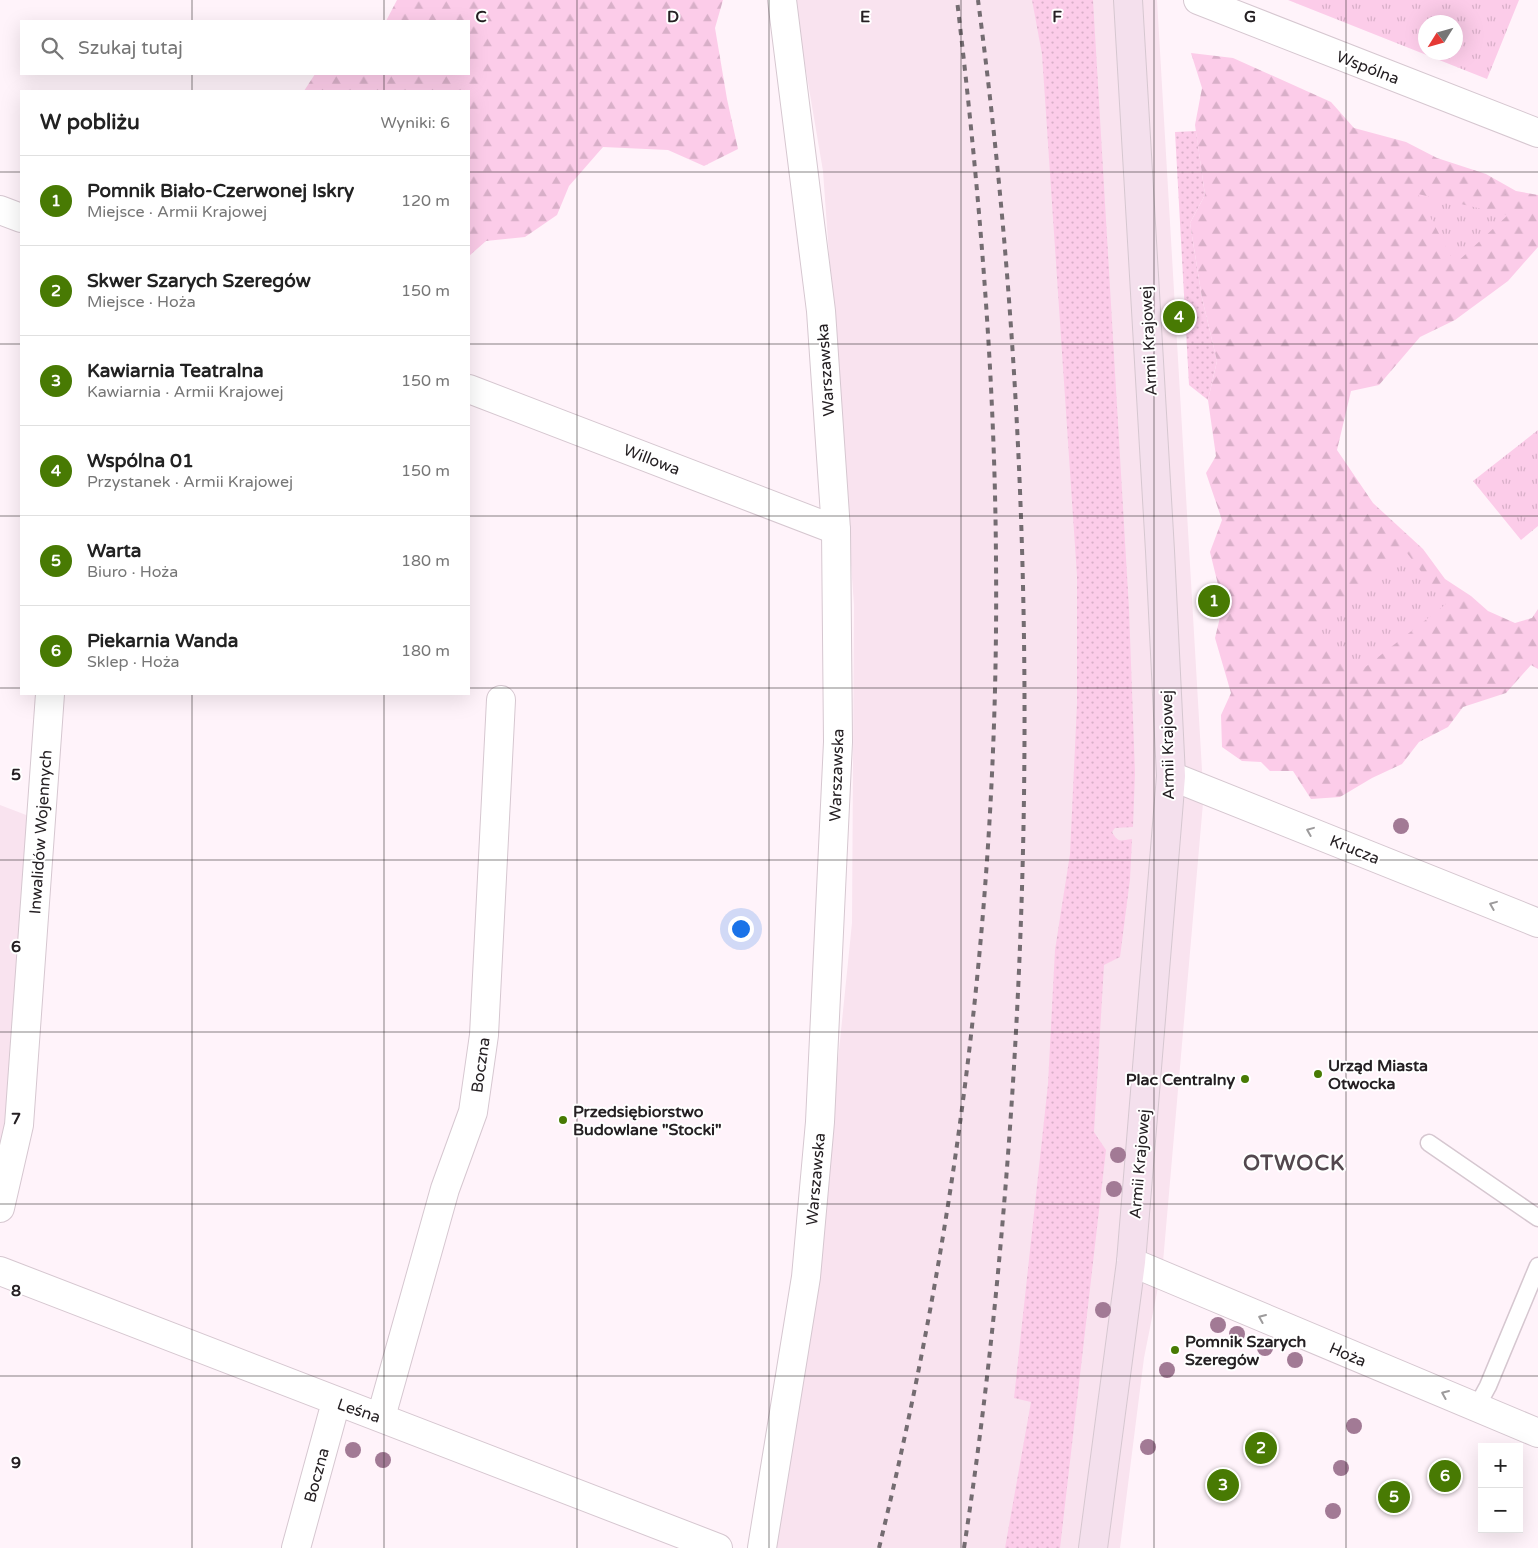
<!DOCTYPE html>
<html lang="pl">
<meta charset="utf-8">
<style>
:root{--surface:#fff;--page:#f6f6f6;--text:#222;--muted:#767676;--line:#e0e0e0;--accent:#487a03}
body{margin:0;font-family:"Varela Round",sans-serif;background:var(--page);color:var(--text)}
.controls{position:absolute;right:15px;bottom:15px;display:grid;overflow:hidden;border-radius:0px;box-shadow:0 5px 20px #0002}
.controls button{width:45px;height:45px;display:grid;place-items:center;padding:0;border:0;border-bottom:1px solid var(--line);background:var(--surface);color:var(--text);font:25px sans-serif}
.compass{position:absolute;left:1418px;top:15px;width:45px;height:45px;border-radius:50%;background:var(--surface);box-shadow:0 5px 20px #0002;rotate:233deg}
.you{position:absolute;left:740px;top:928px;width:18px;height:18px;margin:-12px;border:4px solid #fff;border-radius:50%;background:#1a73e8;box-shadow:0 0 0 8px #1a73e833}
.badge{display:grid;place-items:center;width:32px;height:32px;border-radius:50%;background:var(--accent);color:#fff;font-size:16px;font-weight:700}
.pin{position:absolute;translate:-50% -50%;border:2px solid #fff;box-shadow:0 1px 5px #0006}
.list{margin:0;padding:0;list-style:none}
h2{display:flex;justify-content:space-between;align-items:center;height:65px;margin:0;padding:0 20px;font-size:21px}
h2 small{font-size:16px;font-weight:400;color:var(--muted)}
.list li{display:grid;grid-template-columns:32px 1fr auto;gap:15px;align-items:center;box-sizing:border-box;height:90px;padding:0 20px;border-top:1px solid var(--line)}
.list b{display:block;font-size:19px;white-space:nowrap}
.list p{margin:0;font-size:16px;white-space:nowrap;color:var(--muted)}
.list em{font-size:16px;font-style:normal;color:var(--muted)}
.icon{flex:none;width:28px;height:28px;fill:none;stroke:currentColor;stroke-width:2;stroke-linecap:round;stroke-linejoin:round}
.map{position:relative;flex:none;width:1538px;height:1548px;overflow:hidden}
.search{position:absolute;background:var(--surface);box-shadow:0 5px 20px #0002;left:20px;top:20px;width:450px;height:55px;display:flex;align-items:center;gap:12px;box-sizing:border-box;padding:0 18px;border-radius:0px;color:var(--muted);font-size:19px}
.panel{position:absolute;background:var(--surface);box-shadow:0 5px 20px #0002;left:20px;top:90px;width:450px;height:605px;border-radius:0px}
.map>svg:first-child{display:block}
.built{fill:#f9e3ef}
.grass{fill:url(#grass-dots)}
.forest{fill:url(#forest-firs)}
.park{fill:url(#park-tufts);fill-rule:evenodd}
.lines{fill:none;stroke-linecap:round;stroke-linejoin:round}
.service-casing{stroke:#d6c7d0;stroke-width:19}
.minor-casing{stroke:#d6c7d0;stroke-width:30}
.tertiary-casing{stroke:#d6c7d0;stroke-width:30}
.secondary-casing{stroke:#d6c7d0;stroke-width:30}
.service{stroke:#fff;stroke-width:16}
.minor{stroke:#fff;stroke-width:28}
.tertiary{stroke:#fff;stroke-width:28}
.secondary{stroke:#f4e0ed;stroke-width:28}
.rail{stroke:#746c71;stroke-width:4;stroke-dasharray:6 6;stroke-linecap:butt}
.tree{fill:#a27a95}
.oneway{stroke:#9d9b9c}
.grid{fill:none;stroke:#252023;stroke-width:1;stroke-opacity:0.55}
.poi-dot{fill:#487a03;stroke:#fff;stroke-width:2}
.labels{text-anchor:middle;stroke-width:4;stroke-linejoin:round;paint-order:stroke}
.street-label{font-size:16px;fill:#252023;stroke:#fff}
.poi-label{font-size:16px;font-weight:bold;fill:#252023;stroke:#fff;text-anchor:start}
.district-label{font-size:21px;font-weight:bold;letter-spacing:1px;fill:#53474e;stroke:#fff}
.grid-label{font-size:16px;text-anchor:middle;font-weight:bold;fill:#252023;stroke:#fff;stroke-width:4;stroke-linejoin:round;paint-order:stroke}
</style>
<div class="map">
<svg width="1538" height="1548" viewBox="0 0 1538 1548">
<defs>
<pattern id="grass-dots" width="8" height="8" patternUnits="userSpaceOnUse" patternTransform="scale(1.25)"><rect width="8" height="8" fill="#fccce9"/><path d="M2 2h.1M6 6h.1" fill="none" stroke="#d8afc8" stroke-width="1.8" stroke-linecap="round"/></pattern>
<pattern id="forest-firs" width="22" height="20" patternUnits="userSpaceOnUse" patternTransform="scale(1.25)"><rect width="22" height="20" fill="#fccce9"/><path d="M5 1l3.5 6h-7zM16 11l3.5 6h-7z" fill="#d8afc8"/></pattern>
<pattern id="park-tufts" width="24" height="20" patternUnits="userSpaceOnUse" patternTransform="scale(1.25)"><rect width="24" height="20" fill="#fccce9"/><path d="M3 7l-1-3M5 7V3M7 7l1-3M15 17l-1-3M17 17v-4M19 17l1-3" fill="none" stroke="#d8afc8"/></pattern>
</defs>
<rect width="100%" height="100%" fill="#fff3fa"/>
<!-- built -->
<path class="built" d="M794 0H1157L1202 770 1203 803 1163 1262 1144 1358 1120 1548H776L816 1276 852 923 854 605 823 171Z
M0 805 34 818 13 1129 0 1173Z"/>
<!-- grass -->
<path class="grass" d="M1032 0H1093L1129 609 1135 773 1133 827 1115 828 1112 832C1119 844 1120 840 1132 839L1130 879 1120 957 1104 965 1094 1132 1106 1150 1060 1548H1005L1031 1402 1014 1398 1048 1084 1055 950 1070 854 1077 704V576L1042 54Z
M1196 131 1205 195 1190 223 1202 298 1217 361 1208 400 1189 385 1175 132Z"/>
<!-- forest -->
<path class="forest" d="M397 0H723L715 28 727 99 738 149 704 166 668 150 603 147 569 186 557 215 525 237 486 241 469 256V91H304L315 74H469V21H386Z
M1191 53 1233 58 1331 102 1354 128 1406 142 1437 158 1486 174 1516 191 1538 195V247L1508 281 1455 320 1420 337 1379 385 1351 391 1337 450 1373 503 1423 549 1445 579 1471 596 1488 611 1515 623 1532 618 1538 609V669L1531 665 1506 693 1463 707 1448 727 1419 742 1402 764 1372 778 1340 797 1311 799 1293 771H1270L1261 762 1242 761 1222 747 1221 715 1231 693 1215 638 1223 605 1210 552 1222 520 1206 473 1216 456 1208 400 1217 361 1202 298 1190 223 1205 195 1195 125 1202 88Z"/>
<!-- park -->
<path class="park" d="M1288 0H1519L1487 79ZM1456 22V52H1426V22Z
M1418 194 1508 215 1455 264Z
M1538 430V526L1521 540 1473 481Z
M1407 553 1446 604 1354 676 1314 625Z"/>
<g class="lines">
<defs>
<path id="service" d="M1429 1143 1538 1218
M1476 1408 1488 1386 1538 1266"/>
<path id="minor" d="M1198 0 1538 133
M0 210 21 218
M469 389 836 530
M1171 776 1538 923
M0 1208 19 1125 50 694
M1131 1262 1538 1433
M0 1271 718 1548
M381 1417 445 1189 473 1112 484 1035 501 700
M296 1548 336 1402"/>
<path id="tertiary" d="M762 1548 806 1277 820 1122 838 742 836 530 821 311 782 0"/>
<path id="secondary" d="M1093 1548 1131 1262 1171 776 1160 551 1128 0"/>
</defs>
<!-- service casing -->
<use href="#service" class="service-casing"/>
<!-- minor casing -->
<use href="#minor" class="minor-casing"/>
<!-- tertiary casing -->
<use href="#tertiary" class="tertiary-casing"/>
<!-- secondary casing -->
<use href="#secondary" class="secondary-casing"/>
<!-- service -->
<use href="#service" class="service"/>
<!-- minor -->
<use href="#minor" class="minor"/>
<!-- tertiary -->
<use href="#tertiary" class="tertiary"/>
<!-- secondary -->
<use href="#secondary" class="secondary"/>
<!-- rail -->
<path class="rail" d="M879 1548C958 1226 999 894 996 562 995 374 979 187 957 0
M964 1548C987 1399 1002 1249 1012 1098 1036 732 1026 363 978 0"/>
</g>
<!-- trees -->
<g class="tree">
<circle cx="1401" cy="826" r="8"/>
<circle cx="1118" cy="1155" r="8"/>
<circle cx="1114" cy="1189" r="8"/>
<circle cx="1103" cy="1310" r="8"/>
<circle cx="1218" cy="1325" r="8"/>
<circle cx="1237" cy="1334" r="8"/>
<circle cx="1265" cy="1348" r="8"/>
<circle cx="1295" cy="1360" r="8"/>
<circle cx="1167" cy="1370" r="8"/>
<circle cx="1354" cy="1426" r="8"/>
<circle cx="1148" cy="1447" r="8"/>
<circle cx="353" cy="1450" r="8"/>
<circle cx="383" cy="1460" r="8"/>
<circle cx="1341" cy="1468" r="8"/>
<circle cx="1333" cy="1511" r="8"/>
</g>
<!-- one-way arrows -->
<defs><path id="oneway-chevron" d="M-2-3.5L2.5 0L-2 3.5" fill="none" stroke-width="1.6" stroke-linecap="round" stroke-linejoin="round" transform="scale(1.25)"/></defs>
<g class="oneway">
<use href="#oneway-chevron" transform="translate(1310 831) rotate(-158)"/>
<use href="#oneway-chevron" transform="translate(1493 905) rotate(-158)"/>
<use href="#oneway-chevron" transform="translate(1262 1318) rotate(-157)"/>
<use href="#oneway-chevron" transform="translate(1445 1394) rotate(-157)"/>
</g>
<!-- grid -->
<path class="grid" d="M192 0V21M384 0V21M577 0V1548M769 0V1548M961 0V1548M1154 0V1548M1346 0V1548M192 74V91M384 74V91M0 172H21M469 172H1538M0 344H21M469 344H1538M0 516H21M469 516H1538M0 688H21M469 688H1538M192 694V1548M384 694V1548M0 860H1538M0 1032H1538M0 1204H1538M0 1376H1538"/>
<!-- markers -->
<g class="poi-dot">
<circle cx="1318" cy="1074" r="5"/>
<circle cx="1245" cy="1079" r="5"/>
<circle cx="563" cy="1120" r="5"/>
<circle cx="1175" cy="1350" r="5"/>
</g>
<g class="labels">
<!-- street labels -->
<g class="street-label">
<text transform="translate(1368 67) rotate(21)" y="6">Wspólna</text>
<text transform="translate(1148 341) rotate(-93)" y="6">Armii Krajowej</text>
<text transform="translate(825 370) rotate(-94)" y="6">Warszawska</text>
<text transform="translate(652 459) rotate(21)" y="6">Willowa</text>
<text transform="translate(1167 745) rotate(-91)" y="6">Armii Krajowej</text>
<text transform="translate(836 775) rotate(-88)" y="6">Warszawska</text>
<text transform="translate(40 832) rotate(-86)" y="6">Inwalidów Wojennych</text>
<text transform="translate(1355 849) rotate(22)" y="6">Krucza</text>
<text transform="translate(480 1065) rotate(-82)" y="6">Boczna</text>
<text transform="translate(1139 1164) rotate(-85)" y="6">Armii Krajowej</text>
<text transform="translate(815 1179) rotate(-85)" y="6">Warszawska</text>
<text transform="translate(1348 1354) rotate(23)" y="6">Hoża</text>
<text transform="translate(359 1410) rotate(19)" y="6">Leśna</text>
<text transform="translate(316 1475) rotate(-75)" y="6">Boczna</text>
</g>
<!-- poi labels -->
<g class="poi-label">
<text x="1328" y="1071">Urząd Miasta<tspan x="1328" dy="18">Otwocka</tspan></text>
<text x="1235" y="1085" text-anchor="end">Plac Centralny</text>
<text x="573" y="1117">Przedsiębiorstwo<tspan x="573" dy="18">Budowlane "Stocki"</tspan></text>
<text x="1185" y="1347">Pomnik Szarych<tspan x="1185" dy="18">Szeregów</tspan></text>
</g>
<!-- district labels -->
<g class="district-label">
<text x="1294" y="1170">OTWOCK</text>
</g>
</g>
<g class="grid-label">
<text x="481" y="22">C</text>
<text x="673" y="22">D</text>
<text x="865" y="22">E</text>
<text x="1057" y="22">F</text>
<text x="1250" y="22">G</text>
<text x="16" y="780">5</text>
<text x="16" y="952">6</text>
<text x="16" y="1124">7</text>
<text x="16" y="1296">8</text>
<text x="16" y="1468">9</text>
</g>
</svg>
<div class="controls">
<button>+</button>
<button>−</button>
</div>
<svg class="compass" viewBox="-18 -18 36 36"><path d="M0-13l5 13h-10z" fill="#e53935"/><path d="M0 13l5-13h-10z" fill="#767676"/></svg>
<div class="you"></div>
<div class="pin badge" style="left:1214px;top:601px">1</div>
<div class="pin badge" style="left:1261px;top:1448px">2</div>
<div class="pin badge" style="left:1223px;top:1485px">3</div>
<div class="pin badge" style="left:1179px;top:317px">4</div>
<div class="pin badge" style="left:1394px;top:1497px">5</div>
<div class="pin badge" style="left:1445px;top:1476px">6</div>
<div class="search"><svg class="icon" aria-label="search" viewBox="0 0 24 24"><circle cx="10" cy="10" r="6"/><path d="M15 15l6 6"/></svg>Szukaj tutaj</div>
<section class="panel">
<h2>W pobliżu<small>Wyniki: 6</small></h2>
<ul class="list">
<li><span class="badge">1</span><div><b>Pomnik Biało-Czerwonej Iskry</b><p>Miejsce · Armii Krajowej</p></div><em>120 m</em></li>
<li><span class="badge">2</span><div><b>Skwer Szarych Szeregów</b><p>Miejsce · Hoża</p></div><em>150 m</em></li>
<li><span class="badge">3</span><div><b>Kawiarnia Teatralna</b><p>Kawiarnia · Armii Krajowej</p></div><em>150 m</em></li>
<li><span class="badge">4</span><div><b>Wspólna 01</b><p>Przystanek · Armii Krajowej</p></div><em>150 m</em></li>
<li><span class="badge">5</span><div><b>Warta</b><p>Biuro · Hoża</p></div><em>180 m</em></li>
<li><span class="badge">6</span><div><b>Piekarnia Wanda</b><p>Sklep · Hoża</p></div><em>180 m</em></li>
</ul>
</section>
</div>
